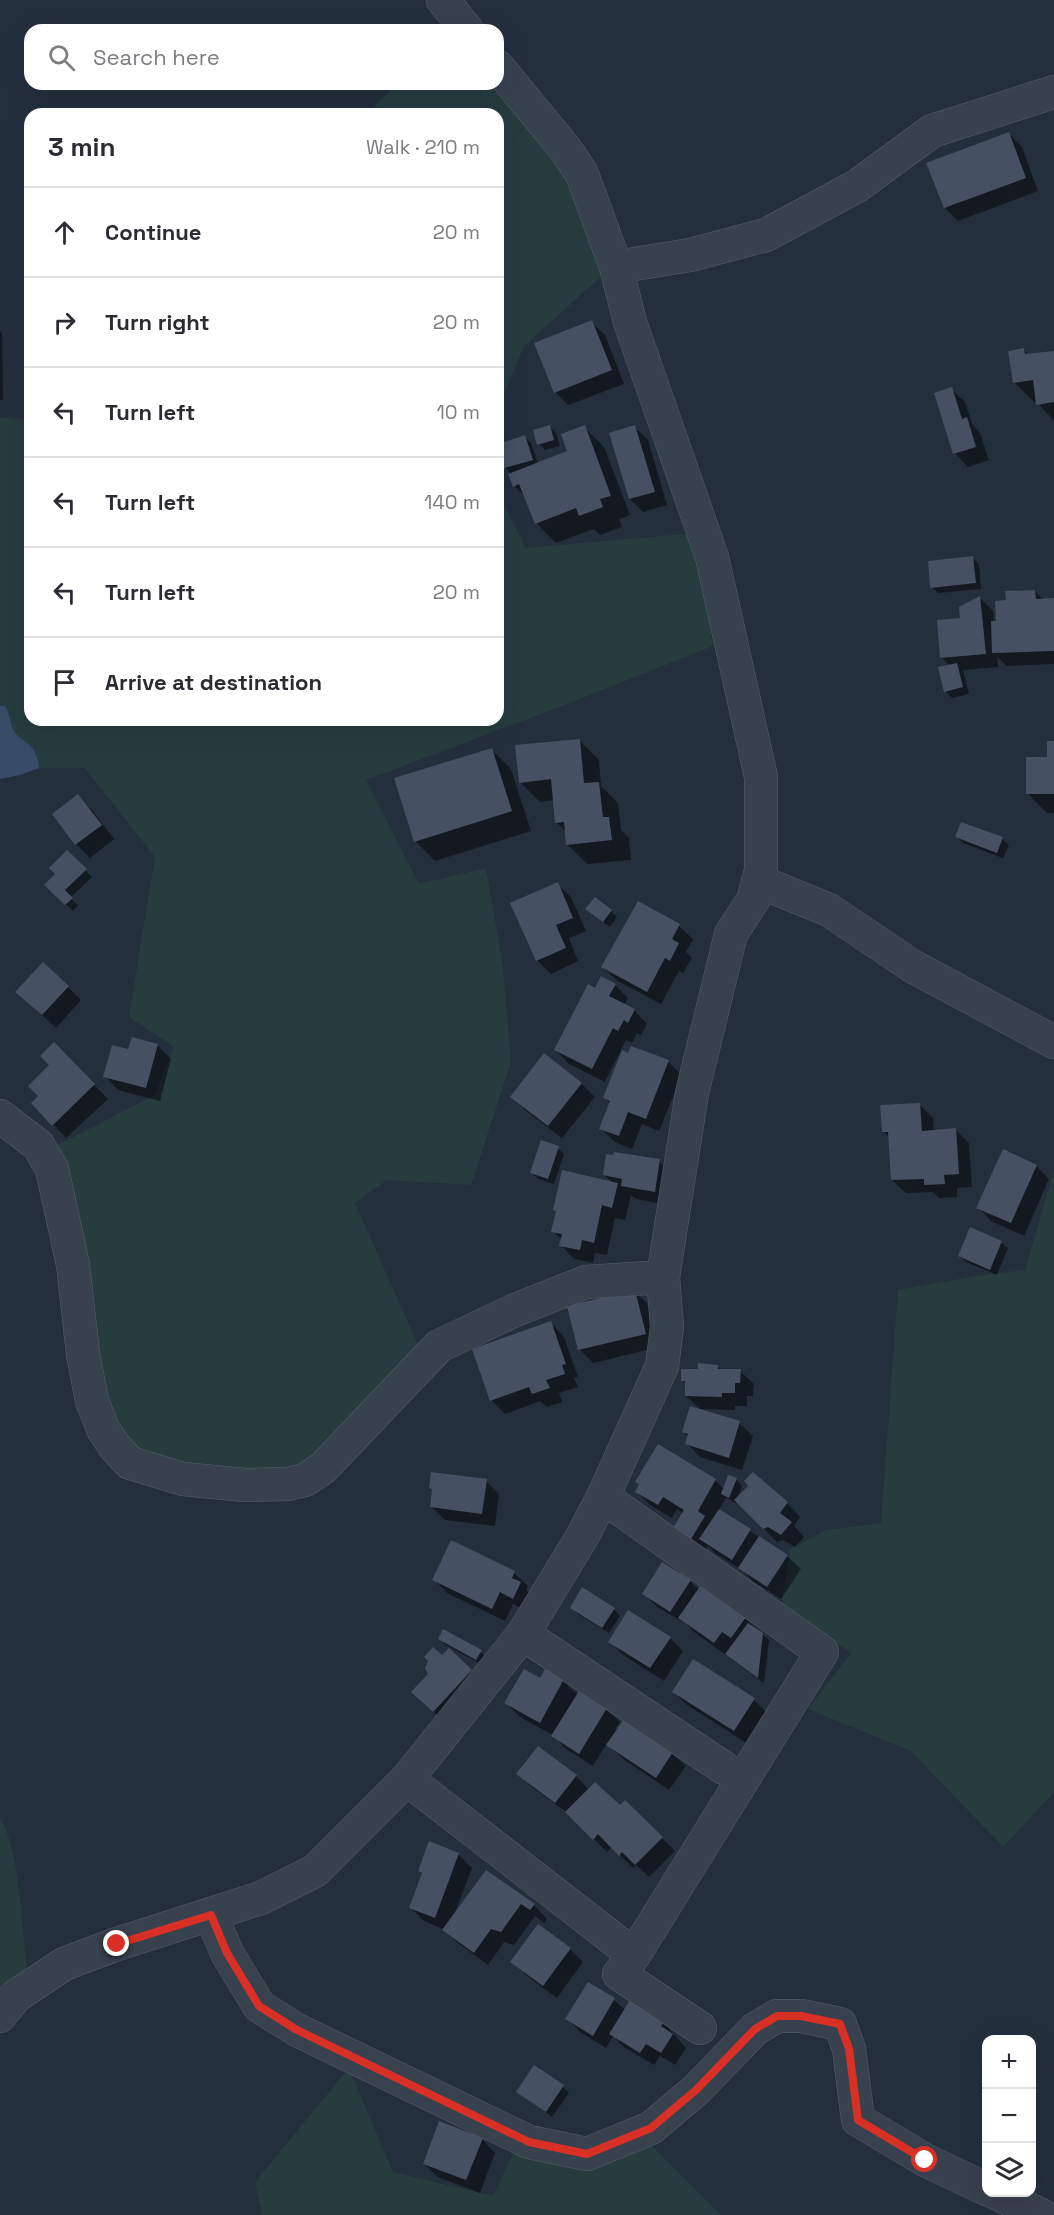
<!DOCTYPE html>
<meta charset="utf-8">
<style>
:root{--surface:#fff;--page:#f2f2f3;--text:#2b2b33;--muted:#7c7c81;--line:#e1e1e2}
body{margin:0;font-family:"Space Grotesk",sans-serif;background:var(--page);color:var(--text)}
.controls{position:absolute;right:18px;bottom:18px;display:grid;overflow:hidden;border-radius:12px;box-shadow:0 6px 24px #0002}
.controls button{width:54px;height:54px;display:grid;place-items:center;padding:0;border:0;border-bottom:2px solid var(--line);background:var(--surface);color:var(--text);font:30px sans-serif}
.stop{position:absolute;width:18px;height:18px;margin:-14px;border:4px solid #d93025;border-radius:50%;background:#fff}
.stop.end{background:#d93025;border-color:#fff;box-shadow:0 2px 6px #0008}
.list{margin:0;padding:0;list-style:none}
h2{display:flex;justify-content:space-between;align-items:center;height:78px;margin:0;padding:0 24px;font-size:26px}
h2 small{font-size:20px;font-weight:400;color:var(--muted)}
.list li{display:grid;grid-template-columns:39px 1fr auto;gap:18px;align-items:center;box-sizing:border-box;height:90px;padding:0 24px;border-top:2px solid var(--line)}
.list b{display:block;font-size:22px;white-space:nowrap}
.list em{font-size:20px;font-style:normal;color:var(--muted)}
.icon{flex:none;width:33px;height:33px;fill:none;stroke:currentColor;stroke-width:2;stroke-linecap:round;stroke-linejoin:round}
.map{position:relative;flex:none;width:1054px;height:2215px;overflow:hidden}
.search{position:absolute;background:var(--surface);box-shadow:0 6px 24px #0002;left:24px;top:24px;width:480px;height:66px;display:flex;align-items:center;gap:15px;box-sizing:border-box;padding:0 21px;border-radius:18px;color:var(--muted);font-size:22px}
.panel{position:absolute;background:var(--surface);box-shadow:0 6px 24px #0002;left:24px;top:108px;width:480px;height:618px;border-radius:18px}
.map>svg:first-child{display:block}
.green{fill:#263c3f}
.water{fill:#394c67}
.shadow{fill:#0007}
.building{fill:#455162}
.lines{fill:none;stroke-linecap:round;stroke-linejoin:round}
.minor-casing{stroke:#565f6c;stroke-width:34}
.minor{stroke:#38414e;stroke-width:33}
.route{stroke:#d93025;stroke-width:8}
</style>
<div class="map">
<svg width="1054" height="2215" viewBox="0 0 1054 2215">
<rect width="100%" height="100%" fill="#242f3e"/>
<!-- green -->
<path class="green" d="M397 84H493L529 125 570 184 605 273 524 346 498 409V114H366Z
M0 418 30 419V720H498V493L526 548 696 533 713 646 565 705 366 780 419 884 486 868 503 967 511 1062 471 1185 387 1180 355 1203 422 1354 294 1474 157 1468 110 1430 48 1150 155 1095 174 1047 129 1017 155 857 85 768H39C37 740 20 744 13 729 10 721 10 713 5 706H0Z
M1054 1171V1792L1003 1847 911 1751 808 1709 851 1653 781 1605 790 1549 826 1530 881 1523 898 1290 976 1276 1025 1270Z
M0 1818C20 1848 23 1939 28 1977L0 2007Z
M349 2068 393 2172 493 2196 515 2149 651 2145 721 2215H262L255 2182Z"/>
<!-- water -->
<path class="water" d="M0 706H5C10 713 10 721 13 729 20 744 37 740 39 768L20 775 0 779Z"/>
<!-- shadow -->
<path class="shadow" d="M1009 134 1022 147 1038 191 958 221 945 208Z
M591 322 605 335 624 384 568 405 555 392Z
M0 331 2 333 3 400H0Z
M1024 350 1029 355 1054 352V421L1037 402H1034L1014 382Z
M951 389 965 402 972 424 980 433 989 460 968 467 955 453Z
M549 426 556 433 560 446 545 450 539 444Z
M634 426 648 440 667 505 643 512 630 499Z
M584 427 604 447 630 515 619 519 622 527 600 535 594 529 556 543 536 523 527 498 514 486 511 474 505 467 498 445 525 437 531 443 538 464 569 452Z
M972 558 979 564 981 589 938 593 932 587Z
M1035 591 1043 600 1054 599V664L1007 666 997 657 998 667 963 670 969 694 952 698 945 691 950 666 942 658 962 620 980 598 993 611 994 623H997L1007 602Z
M579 740 599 760 601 786 618 803 621 830 629 838 631 860 587 864 567 844 566 832 556 822 554 800 540 802 520 782Z
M1054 742V813H1047L1027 793 1048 759Z
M491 749 511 769 531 831 435 861 415 841Z
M78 796 92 810 114 839 90 858 76 844 54 814Z
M957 837 1002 839 1009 845 1003 858 963 843Z
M67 852 92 877 70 898 78 905 73 911 46 885 57 874Z
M557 884 571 897 586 931 569 938 578 961 551 974 537 960Z
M638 903 679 926 693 939 686 952 692 958 683 973 679 971 661 1004 616 980 603 967Z
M611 911 617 917 610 927 594 915Z
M615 985 628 998 624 1005 634 1010 647 1024 641 1035 637 1033 632 1043 626 1040 605 1082 569 1064 556 1050Z
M68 987 81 1000 56 1028 31 1005Z
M133 1039 158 1046 171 1059 160 1101 118 1090 105 1076 129 1051Z
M54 1044 108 1099 66 1138 33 1103 40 1096 51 1066Z
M632 1048 668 1062 682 1075 659 1131 642 1124 632 1149 615 1142 601 1129 611 1104 605 1098Z
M544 1055 582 1084 595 1097 562 1138 525 1110 512 1097Z
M919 1104 933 1118 934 1131 956 1130 969 1143 972 1187 957 1188V1197L939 1198 933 1192 906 1193 892 1180 890 1138 883 1131Z
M558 1148 564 1154 554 1184 538 1179 532 1173Z
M659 1161 672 1174 668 1205 636 1199 631 1195 625 1220 615 1218 607 1255 595 1253 593 1263 574 1259 561 1245 562 1240 553 1231 613 1183 604 1175Z
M1036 1166 1049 1179 1024 1236 991 1221 978 1207Z
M1001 1242 1008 1248 997 1275 966 1262 960 1256Z
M635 1291 648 1305 659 1347 593 1363 580 1350 569 1307Z
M551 1323 564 1337 578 1377 574 1378 578 1387 559 1393 562 1402 547 1407 540 1401 505 1414 491 1400Z
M717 1366 721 1370 740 1371 754 1384 753 1396H747V1406H735V1410L700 1409 686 1396 687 1384 682 1380 699 1371Z
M739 1423 753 1436 742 1470 700 1457 687 1443 689 1437 683 1431Z
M658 1446 715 1480 724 1489 736 1479 742 1486 737 1499 787 1503 800 1517 794 1526 804 1537 795 1547 783 1540 777 1542 736 1501V1503L726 1498 719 1510 787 1556 801 1569 781 1599 753 1581 743 1571 715 1553 708 1546 704 1551 688 1541 683 1514 677 1509 672 1518 650 1505 636 1491Z
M486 1481 499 1494 495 1526 445 1520 432 1507Z
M452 1542 514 1573 528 1586 526 1590 533 1597 527 1611 513 1604 505 1621 447 1593 434 1579Z
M690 1581 699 1590 701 1587 745 1618 769 1640 764 1683 693 1631 685 1623 657 1607 644 1594Z
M572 1608 614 1609 620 1616 609 1633 578 1614Z
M440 1638 481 1652 487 1658 483 1665 446 1645Z
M670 1638 683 1651 664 1681 623 1655 610 1641Z
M449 1650 485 1684 447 1724 427 1705 442 1658Z
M693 1661 754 1700 767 1713 748 1744 687 1705 673 1692Z
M545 1671 563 1681 578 1695 606 1709 620 1722 615 1729 618 1731 672 1753 686 1766 669 1790 622 1758 607 1743 593 1766 566 1749 553 1735 520 1717 506 1703 540 1680Z
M518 1774 576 1776 589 1790 620 1808 625 1802 675 1851 649 1877 636 1865 633 1868 612 1847 607 1852 569 1814 532 1787Z
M458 1854 472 1868 454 1915 486 1872 534 1905 547 1919 544 1923 535 1916 514 1945 504 1942 488 1965 458 1943 443 1929 424 1921 411 1908 423 1875 419 1871Z
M570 1949 583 1962 557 1998 526 1975 512 1961Z
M588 1984 614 2000 625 2010 663 2022 686 2048 675 2065 660 2056 654 2065 624 2047 613 2036 606 2048 580 2032 567 2018Z
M563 2087 569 2093 552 2117 518 2091Z
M482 2139 495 2153 480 2193 438 2177 424 2164Z"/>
<!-- building -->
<path class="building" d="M1009 132 1026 178 944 208 926 163Z
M592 320 612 370 554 393 534 343Z
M1024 348 1025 354 1054 351V402L1036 405 1033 380 1013 383 1008 351Z
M952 387 962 419 967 417 976 447 953 454 934 393Z
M550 425 554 440 537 445 533 430Z
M585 425 611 496 600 499 603 507 579 516 576 508 535 524 519 484 513 487 508 474 567 451 561 434Z
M635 425 655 492 629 499 609 433Z
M525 435 533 460 504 468 498 444Z
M973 556 976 583 930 588 928 561Z
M1035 590 1036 599 1054 598V651L992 653 991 621H996L995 601 1006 600 1005 591Z
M980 596 986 654 940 658 937 620 960 618 959 607Z
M957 663 963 687 944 692 938 667Z
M580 739 584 783 599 782 603 817H609L612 840 566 845 564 822 555 823 551 779 519 783 515 745Z
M1047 741H1054V794H1026V757H1047Z
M492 748 512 811 414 842 394 778Z
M78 794 102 825 75 845 52 814Z
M961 822 1003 837 997 853 955 837Z
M67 850 87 869 65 890 73 898 65 905 44 885 55 874 49 868Z
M558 882 573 918 556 925 566 948 536 961 510 903Z
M595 897 612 910 603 922 585 909Z
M638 901 680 924 672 939 679 943 670 961 665 958 647 992 601 967Z
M43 962 69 986 42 1015 15 992Z
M601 976 616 984 609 996 635 1009 628 1023 624 1020 618 1031 613 1028 592 1069 554 1050 588 984 595 988Z
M132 1037 158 1044 146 1088 103 1077 112 1045 128 1049Z
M54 1042 95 1084 52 1126 31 1103 38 1096 28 1086 49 1065 40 1056Z
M631 1046 669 1060 646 1119 628 1112 619 1136 599 1129 610 1101 603 1098 622 1050 628 1053Z
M544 1053 582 1083 548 1126 510 1097Z
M920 1103 922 1131 956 1128 959 1174 944 1175 945 1184 924 1185V1179L891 1180 888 1132H882L880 1105Z
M541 1140 559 1146 548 1179 530 1173Z
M1003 1149 1037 1165 1011 1223 976 1208Z
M614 1152 660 1159 655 1192 621 1186 622 1179 603 1175 606 1154 613 1155Z
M562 1170 618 1183 612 1208 602 1205 594 1243 582 1240 580 1250 559 1246 562 1234 551 1232 556 1211 553 1210Z
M970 1227 1002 1241 990 1270 958 1256Z
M635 1290 646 1334 578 1350 567 1306Z
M551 1321 566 1364 562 1365 565 1374 546 1380 550 1388 532 1394 529 1387 490 1401 472 1349Z
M698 1363 718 1365V1369H741L740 1383H735V1393H722V1397L685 1396V1381H681V1369H698Z
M690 1406 740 1421 729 1458 685 1444 688 1434 682 1432Z
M658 1444 716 1479 698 1511 705 1516 691 1539 673 1528 684 1510 663 1497 658 1505 635 1492 639 1484 635 1482Z
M431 1472 487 1479 482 1514 430 1507 432 1489 429 1488Z
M753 1472 788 1502 780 1513 792 1522 781 1535 768 1527 763 1529 734 1500 748 1486 744 1481Z
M728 1475 737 1478 729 1498 721 1494Z
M719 1509 751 1529 732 1560 699 1539Z
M759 1536 788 1555 767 1587 738 1568Z
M451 1540 515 1571 512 1578 521 1582 513 1599 500 1592 492 1609 432 1580Z
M662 1562 691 1580 670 1612 642 1594Z
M701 1585 746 1617 731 1638 722 1632 714 1643 678 1618Z
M582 1587 615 1608 602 1628 570 1608Z
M628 1610 671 1637 650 1668 608 1642Z
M748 1623 763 1633 758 1678 725 1654Z
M443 1629 482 1650 476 1660 438 1639Z
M433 1647 442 1655 449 1648 472 1670 433 1712 411 1692 428 1674 425 1668 428 1661 424 1657Z
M693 1659 755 1698 734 1731 672 1692Z
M524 1669 540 1678 545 1669 564 1679 540 1723 504 1703Z
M579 1691 607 1708 579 1754 551 1736Z
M624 1719 673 1752 656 1778 606 1745Z
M538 1746 577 1775 555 1803 516 1774Z
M595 1782 620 1805 625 1800 663 1837 635 1865 622 1852 619 1856 598 1834 593 1840 565 1812Z
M429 1841 459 1853 435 1918 409 1908 422 1873 418 1871Z
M486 1870 535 1904 530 1910 521 1904 501 1932 491 1929 474 1953 442 1930Z
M538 1924 571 1948 543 1986 510 1962Z
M588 1982 615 1998 593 2036 565 2019Z
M630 2000 664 2021 661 2026 673 2034 661 2053 646 2044 640 2053 609 2034Z
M534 2065 564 2085 546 2112 516 2092Z
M439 2121 483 2138 466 2180 423 2164Z"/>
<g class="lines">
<defs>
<path id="minor" d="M443 0 467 30
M616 267 690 255 766 235 857 186 932 131 1054 92
M758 881 829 910 912 966 1054 1042
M0 1116 38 1145 52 1169 73 1265 83 1354 92 1401 103 1429 115 1447 130 1463 183 1479 244 1485 288 1484 305 1480 323 1468 439 1346 513 1311 586 1282 663 1277
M523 1634 724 1768
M407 1779 634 1955 822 1652 603 1497
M211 1915 227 1953 259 2006 297 2030 529 2142 587 2154 651 2128 696 2090 755 2029 777 2016H801L840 2024 849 2049 858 2120 925 2160 986 2189
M634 1955 619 1974 700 2028
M0 2016 16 1996 64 1964 117 1944 261 1898 315 1871 407 1779 523 1634 582 1537 603 1497 662 1366 667 1327 663 1277 692 1093 731 934 753 900 761 871V777L712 557 630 322 616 267 582 174 566 150 498 67
M994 2192 1041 2215"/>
</defs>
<!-- minor casing -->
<use href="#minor" class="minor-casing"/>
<!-- minor -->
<use href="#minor" class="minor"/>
</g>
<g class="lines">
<!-- route -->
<path class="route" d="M117 1944 211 1915 227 1953 259 2006 297 2030 529 2142 587 2154 651 2128 696 2090 755 2029 777 2016H801L840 2024 849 2049 858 2120 925 2160"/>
</g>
</svg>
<div class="controls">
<button>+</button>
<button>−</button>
<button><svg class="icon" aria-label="layers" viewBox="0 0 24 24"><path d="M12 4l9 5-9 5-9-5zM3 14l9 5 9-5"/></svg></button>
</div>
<div class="stop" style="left:925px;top:2160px"></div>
<div class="stop end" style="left:117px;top:1944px"></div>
<div class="search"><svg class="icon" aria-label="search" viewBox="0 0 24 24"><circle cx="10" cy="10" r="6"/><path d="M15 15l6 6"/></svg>Search here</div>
<section class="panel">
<h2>3 min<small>Walk · 210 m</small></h2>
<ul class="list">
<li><svg class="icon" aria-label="ahead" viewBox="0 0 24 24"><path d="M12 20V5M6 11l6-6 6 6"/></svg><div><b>Continue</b></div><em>20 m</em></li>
<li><svg class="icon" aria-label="right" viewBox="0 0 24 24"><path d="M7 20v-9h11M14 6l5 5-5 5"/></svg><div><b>Turn right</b></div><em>20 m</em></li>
<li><svg class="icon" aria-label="left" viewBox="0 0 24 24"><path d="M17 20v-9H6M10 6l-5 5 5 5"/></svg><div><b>Turn left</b></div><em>10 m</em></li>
<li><svg class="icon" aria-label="left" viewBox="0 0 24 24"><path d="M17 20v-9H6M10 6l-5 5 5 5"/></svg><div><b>Turn left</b></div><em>140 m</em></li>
<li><svg class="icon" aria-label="left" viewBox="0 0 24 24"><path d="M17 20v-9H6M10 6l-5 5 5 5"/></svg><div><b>Turn left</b></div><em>20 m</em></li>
<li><svg class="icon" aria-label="arrive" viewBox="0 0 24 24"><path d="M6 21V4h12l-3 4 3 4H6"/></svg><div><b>Arrive at destination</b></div></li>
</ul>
</section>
</div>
